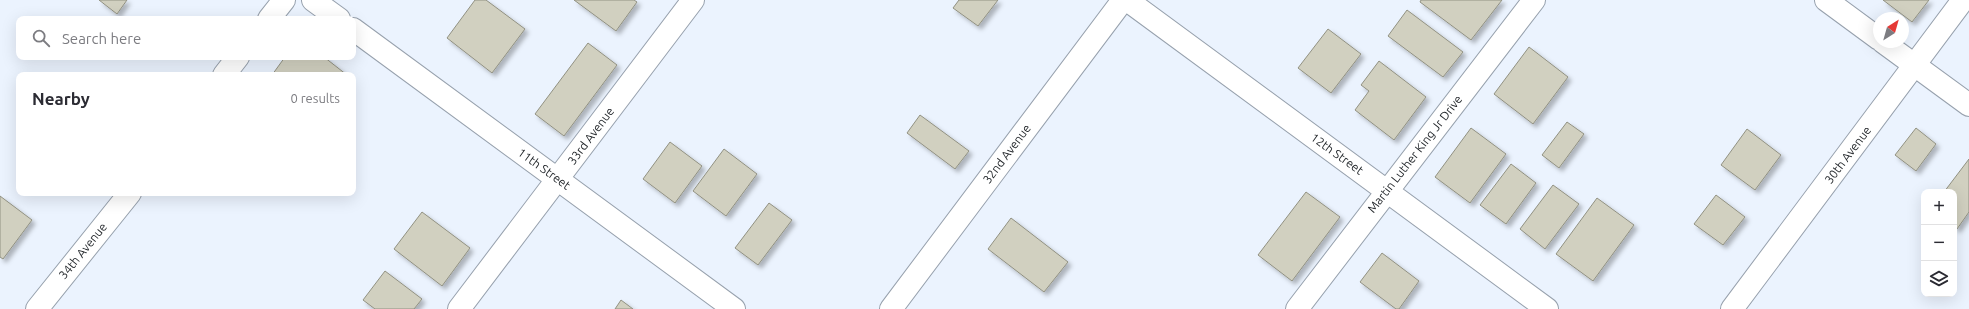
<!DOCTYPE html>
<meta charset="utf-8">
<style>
:root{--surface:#fff;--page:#f2f2f3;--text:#2b2b33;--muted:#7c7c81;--line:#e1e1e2}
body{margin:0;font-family:Ubuntu,sans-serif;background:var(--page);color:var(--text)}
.controls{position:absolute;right:12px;bottom:12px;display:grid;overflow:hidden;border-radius:8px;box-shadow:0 4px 16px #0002}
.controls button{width:36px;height:36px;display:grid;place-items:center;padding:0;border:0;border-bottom:1px solid var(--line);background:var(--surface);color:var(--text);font:20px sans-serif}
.compass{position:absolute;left:1873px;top:12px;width:36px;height:36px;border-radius:50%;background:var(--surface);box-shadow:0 4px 16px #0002;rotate:37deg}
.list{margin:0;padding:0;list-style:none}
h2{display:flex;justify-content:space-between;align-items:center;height:52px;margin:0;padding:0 16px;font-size:17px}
h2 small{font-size:13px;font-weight:400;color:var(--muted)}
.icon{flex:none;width:22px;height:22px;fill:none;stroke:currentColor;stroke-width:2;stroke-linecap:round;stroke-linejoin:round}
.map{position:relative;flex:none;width:1969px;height:309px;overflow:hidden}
.search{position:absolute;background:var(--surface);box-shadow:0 4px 16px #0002;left:16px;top:16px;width:340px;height:44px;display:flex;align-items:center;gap:10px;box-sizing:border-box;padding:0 14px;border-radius:8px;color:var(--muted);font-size:15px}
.panel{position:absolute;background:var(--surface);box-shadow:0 4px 16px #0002;left:16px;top:72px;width:340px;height:124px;border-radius:8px}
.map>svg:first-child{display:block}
.building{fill:#d1d0c0;stroke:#919182;filter:url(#shadow)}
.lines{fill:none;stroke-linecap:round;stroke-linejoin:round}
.minor-casing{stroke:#97a1ad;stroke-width:24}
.minor{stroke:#fff;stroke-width:22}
.labels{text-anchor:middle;stroke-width:4;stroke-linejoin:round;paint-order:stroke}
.street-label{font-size:12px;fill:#24282c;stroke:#fff}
</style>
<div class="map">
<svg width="1969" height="309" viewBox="0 0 1969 309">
<defs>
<filter id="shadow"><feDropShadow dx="3.5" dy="3.5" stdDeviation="2" flood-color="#0004"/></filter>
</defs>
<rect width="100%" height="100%" fill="#ebf3fe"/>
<!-- building -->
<path class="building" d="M99 0H127L117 14Z
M475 0H486L525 29 492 73 447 38Z
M574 0H634L637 2 616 31Z
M959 0H998L978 26 953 8Z
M1421 0H1502L1471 40 1420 2Z
M1883 0H1929L1912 22Z
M1407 10 1463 52 1443 77 1388 36Z
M1328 29 1361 54 1331 93 1298 68Z
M588 43 617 65 564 136 535 114Z
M1529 47 1568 77 1533 124 1494 94Z
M285 57H324L347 75H272Z
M1379 61 1426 97 1394 140 1355 110 1369 91 1361 85Z
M920 115 969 151 955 169 907 133Z
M1567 122 1584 134 1559 168 1542 155Z
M1471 128 1506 154 1470 203 1435 177Z
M1916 128 1936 144 1916 171 1895 155Z
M1747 129 1781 155 1755 190 1721 165Z
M670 142 702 166 675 203 643 179Z
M724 149 757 174 726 216 693 191Z
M1969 159V212L1957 229 1954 227V192H1944Z
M1511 164 1536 183 1506 224 1480 205Z
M1553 185 1579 204 1545 249 1520 229Z
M1306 192 1340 217 1292 281 1258 255Z
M1716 195 1745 217 1723 245 1694 224Z
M0 196 32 220 3 259 0 257Z
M1597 198 1634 225 1593 281 1556 254Z
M769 203 792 220 758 265 735 248Z
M422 212 470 248 442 286 394 249Z
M1011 218 1068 262 1044 292 988 249Z
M1382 253 1419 281 1399 309H1396L1360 282Z
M385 271 422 299 414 309H375L363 300Z
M621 300 633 309H615Z"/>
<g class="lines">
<defs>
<path id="minor" d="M313 0 339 19
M1127 0 1547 309
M1826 0 1879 39
M269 19 284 0
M353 29 734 309
M1883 42 1969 105
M224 75 238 57
M37 309 130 193
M459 309 693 0
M891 309 1123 0
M1297 309 1534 0
M1732 309 1963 0"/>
</defs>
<!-- minor casing -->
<use href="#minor" class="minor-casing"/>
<!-- minor -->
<use href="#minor" class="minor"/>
</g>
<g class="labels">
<!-- street labels -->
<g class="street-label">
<text transform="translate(591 136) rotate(-53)" y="4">33rd Avenue</text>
<text transform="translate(1007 154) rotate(-53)" y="4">32nd Avenue</text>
<text transform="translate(1337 154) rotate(36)" y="4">12th Street</text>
<text transform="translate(1415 154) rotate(-52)" y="4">Martin Luther King Jr Drive</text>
<text transform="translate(1848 155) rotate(-53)" y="4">30th Avenue</text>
<text transform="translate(544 169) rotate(36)" y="4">11th Street</text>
<text transform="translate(83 251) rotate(-51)" y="4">34th Avenue</text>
</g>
</g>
</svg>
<div class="controls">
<button>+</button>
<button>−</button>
<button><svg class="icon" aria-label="layers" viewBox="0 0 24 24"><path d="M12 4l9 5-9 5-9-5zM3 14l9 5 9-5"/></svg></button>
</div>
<svg class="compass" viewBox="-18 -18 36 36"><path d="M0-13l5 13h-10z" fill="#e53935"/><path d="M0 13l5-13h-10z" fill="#7c7c81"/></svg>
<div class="search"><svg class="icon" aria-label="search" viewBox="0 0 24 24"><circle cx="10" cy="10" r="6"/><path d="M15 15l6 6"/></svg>Search here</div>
<section class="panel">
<h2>Nearby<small>0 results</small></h2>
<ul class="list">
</ul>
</section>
</div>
